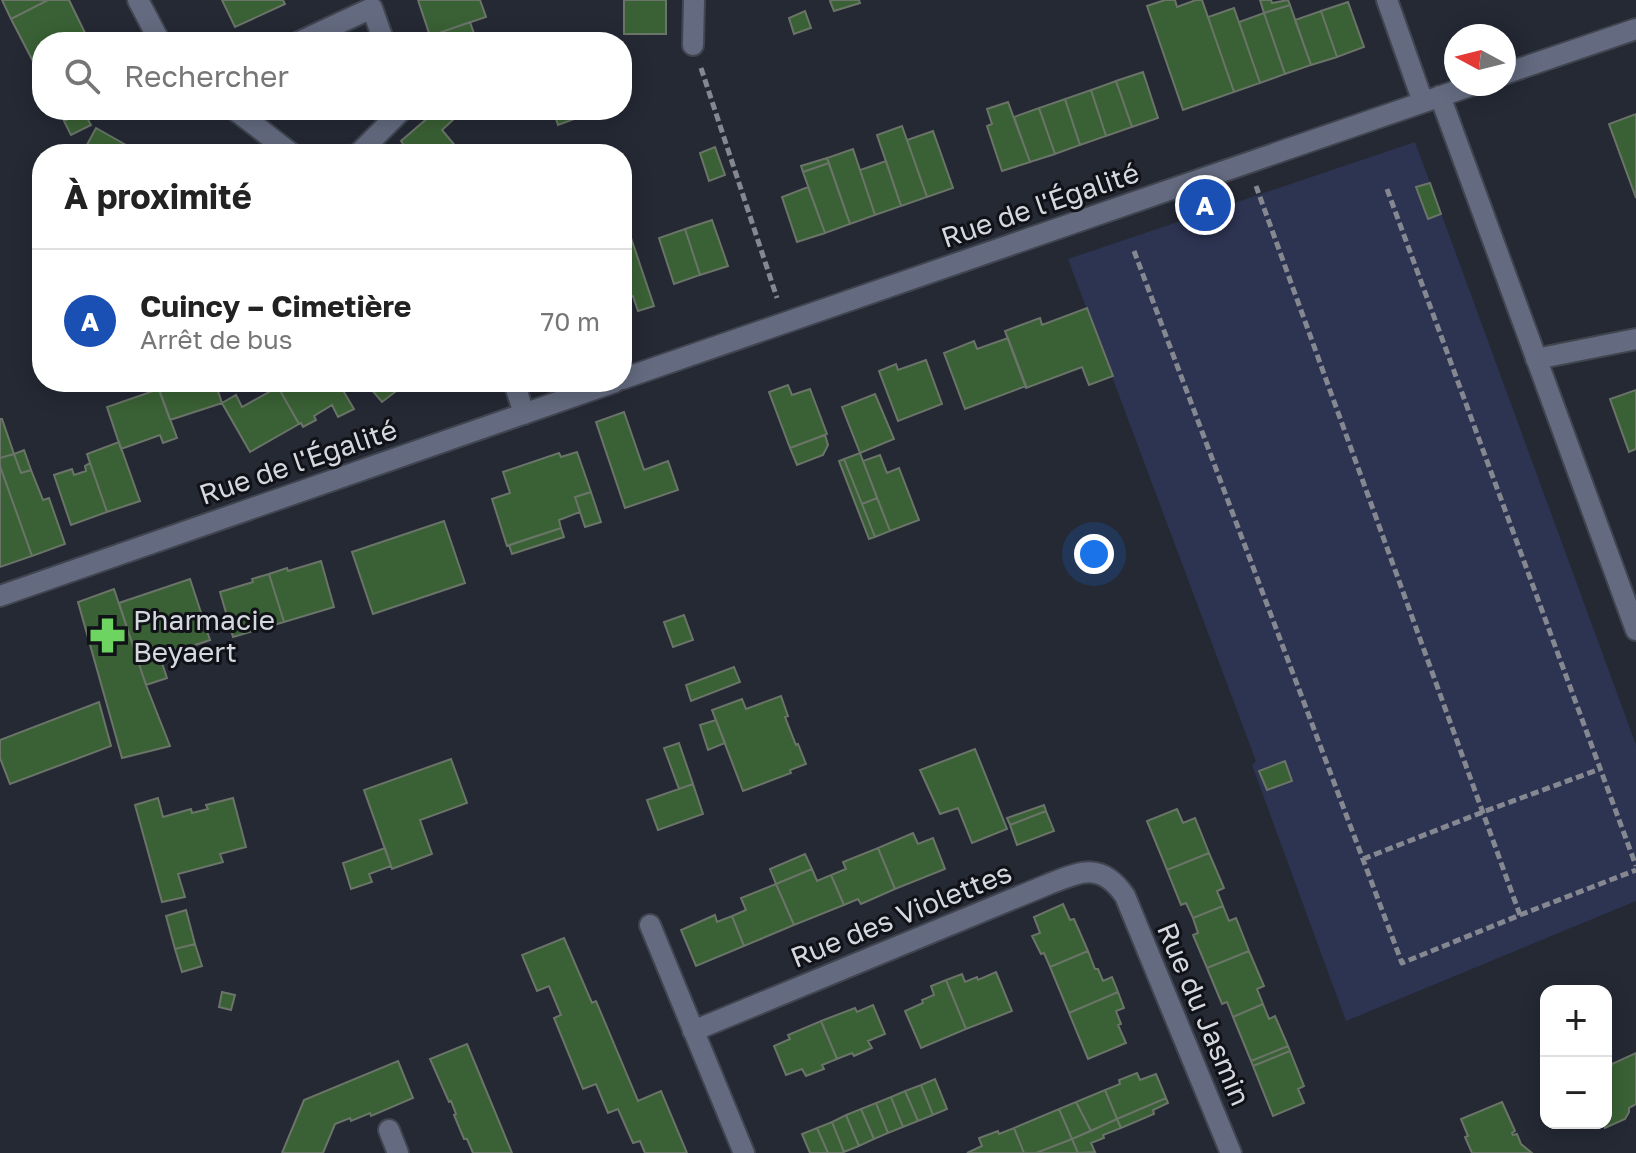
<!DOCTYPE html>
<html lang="fr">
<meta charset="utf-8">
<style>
:root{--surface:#fff;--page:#f2f2f2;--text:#222;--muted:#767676;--line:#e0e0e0;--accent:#1a73e8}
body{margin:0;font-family:"Golos Text",sans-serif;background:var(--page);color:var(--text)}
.controls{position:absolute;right:24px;bottom:24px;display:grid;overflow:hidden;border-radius:16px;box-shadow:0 4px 20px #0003}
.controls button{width:72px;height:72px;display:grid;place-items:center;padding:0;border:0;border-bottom:2px solid var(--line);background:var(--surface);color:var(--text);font:40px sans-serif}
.compass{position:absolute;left:1444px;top:24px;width:72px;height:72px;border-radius:50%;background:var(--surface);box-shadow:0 4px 20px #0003;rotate:277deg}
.you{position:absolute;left:1094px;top:554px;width:28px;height:28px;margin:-20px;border:6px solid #fff;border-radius:50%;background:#1a73e8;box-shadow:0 0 0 12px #1a73e833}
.badge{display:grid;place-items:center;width:52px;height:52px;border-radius:50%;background:var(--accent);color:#fff;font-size:26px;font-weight:700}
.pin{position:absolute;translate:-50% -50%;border:4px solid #fff;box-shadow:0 2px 8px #0006}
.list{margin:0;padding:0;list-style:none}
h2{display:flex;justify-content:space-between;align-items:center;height:104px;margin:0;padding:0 32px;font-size:34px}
h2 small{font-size:26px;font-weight:400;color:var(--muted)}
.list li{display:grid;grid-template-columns:52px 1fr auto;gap:24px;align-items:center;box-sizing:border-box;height:144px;padding:0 32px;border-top:2px solid var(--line)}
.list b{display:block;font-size:30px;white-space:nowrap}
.list p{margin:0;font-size:26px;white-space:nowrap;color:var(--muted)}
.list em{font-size:26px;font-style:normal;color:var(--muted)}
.icon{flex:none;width:44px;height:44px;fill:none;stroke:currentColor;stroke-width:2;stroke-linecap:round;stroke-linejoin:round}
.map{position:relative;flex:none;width:1636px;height:1153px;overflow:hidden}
.search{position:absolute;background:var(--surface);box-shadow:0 4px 20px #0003;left:32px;top:32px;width:600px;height:88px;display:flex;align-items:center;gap:20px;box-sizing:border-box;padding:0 28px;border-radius:32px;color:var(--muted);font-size:30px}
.panel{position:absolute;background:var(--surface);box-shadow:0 4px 20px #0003;left:32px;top:144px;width:600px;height:248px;border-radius:32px}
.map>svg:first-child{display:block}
.green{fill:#2d3451}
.building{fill:#3a6135;stroke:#6a7468;stroke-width:2}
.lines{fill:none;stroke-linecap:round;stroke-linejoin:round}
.minor-casing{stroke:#414550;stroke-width:24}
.path{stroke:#858891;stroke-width:5;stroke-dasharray:8 4;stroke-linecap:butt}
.minor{stroke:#646b81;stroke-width:20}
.labels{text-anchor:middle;stroke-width:6;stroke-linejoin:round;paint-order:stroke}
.street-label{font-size:28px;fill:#d6d8e0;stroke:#101217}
.poi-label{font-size:28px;fill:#d6d8e0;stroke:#101217;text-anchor:start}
</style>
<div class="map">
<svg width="1636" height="1153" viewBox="0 0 1636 1153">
<rect width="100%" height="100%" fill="#252934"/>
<!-- green -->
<path class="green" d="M1415 142 1636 745V901L1346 1021 1252 765 1256 761 1068 259Z"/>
<!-- building -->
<path class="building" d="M2 0H48L11 19Z
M48 0H69L89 41 42 42V66L37 69 11 19Z
M222 0H283L285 4 235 27Z
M418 0H480L486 17 430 36Z
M624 0H666V34H624Z
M833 0H859L860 3 834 11 830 1Z
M1165 0H1175L1177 7 1196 0H1202L1234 92 1183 110 1147 6Z
M1260 0H1271L1272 3 1288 0 1290 5 1264 13Z
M1348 2 1364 47 1337 57 1321 11Z
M1290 5 1311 65 1285 74 1264 13Z
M1234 8 1260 83 1234 92 1208 17Z
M805 11 811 28 794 34 789 18Z
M1321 11 1337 57 1311 65 1295 20Z
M1264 13 1285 74 1260 83 1239 22Z
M470 22 477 42H432L430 36Z
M1143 72 1158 118 1132 127 1116 81Z
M1116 81 1132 127 1106 136 1091 90Z
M1091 90 1106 136 1080 145 1065 99Z
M1065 99 1080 145 1055 154 1039 108Z
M1008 102 1030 162 1002 171 987 126 992 124 987 109Z
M1039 108 1055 154 1030 162 1014 117Z
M437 110H447L454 119 442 130 462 154H410L401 141Z
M553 110H574L577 118 558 125Z
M83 111 91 125 71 135 64 121Z
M1636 114V198L1609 124Z
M902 126 927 197 901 206 877 135Z
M96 128 142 154H82Z
M933 131 953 188 927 197 907 140Z
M715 147 725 175 709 181 700 153Z
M853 149 875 215 850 224 827 158Z
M827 158 829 163 803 172 801 166Z
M886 161 901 206 875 215 860 170Z
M829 163 850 224 825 233 803 172Z
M1430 183 1441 214 1428 219 1416 187Z
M808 187 825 233 797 242 782 197Z
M712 220 728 266 700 275 685 229Z
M628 229 654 306 638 311 633 296 622 299V231Z
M685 229 700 275 674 284 659 238Z
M1087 308 1113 376 1089 385 1082 367 1026 388 1005 331 1040 318 1042 325Z
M1008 338 1026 386 965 409 944 353 974 341 977 349Z
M926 360 942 404 898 421 879 371 896 364 898 370Z
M156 382H215L222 403 170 420Z
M287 382H338L354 409 338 417 332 405 314 416 316 420 303 427 301 423 299 424 278 387Z
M365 382H408L382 402Z
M788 385 792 395 810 389 827 434 790 448 769 392Z
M278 387 299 424 250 452 222 403 236 395 242 407Z
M159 389 177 438 163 443 160 435 121 449 107 407Z
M1636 390V449L1629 452 1610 399Z
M875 394 894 439 860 453 842 407Z
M624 412 644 470 668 461 678 490 625 508 596 422Z
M0 419H2L14 454 0 458Z
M825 435 828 445 823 455 797 465 790 448Z
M119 442 140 501 107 512 87 454Z
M24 450 31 470 21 473 14 454Z
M577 452 591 492 575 497 580 512 559 520 561 528 507 546 492 499 510 493 503 472 559 453 561 457Z
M860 453 877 498 862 504 844 459Z
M14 454 21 473 31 470 43 500 49 498 65 544 32 556 0 466V458Z
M880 455 887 473 899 468 919 520 890 531 863 461Z
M844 459 862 504 875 537 869 539 839 461Z
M90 463 107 512 71 525 54 475 72 469 74 475 86 471 85 466Z
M0 466 32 556 0 567Z
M591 492 601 522 585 527 575 497Z
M877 498 890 531 875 537 862 504Z
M444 521 465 583 373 614 352 552Z
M561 528 564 537 512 554 509 545Z
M321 561 334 607 284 622 269 574 287 568 288 571Z
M269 574 284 622 233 637 220 592 253 582 252 579Z
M190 579 210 640 160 657 167 678 146 685 119 603Z
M114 589 146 685 170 746 122 758 78 602Z
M684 615 693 640 673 647 664 622Z
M734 667 740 682 691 701 686 685Z
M781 696 788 716 785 717 796 745 798 744 806 764 790 770 791 773 743 791 712 710 742 699 746 709Z
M99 702 111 746 10 784 0 758V740Z
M716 720 725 743 708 750 700 725Z
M679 743 693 784 679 789 664 748Z
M975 749 1007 829 972 843 958 808 940 814 920 770Z
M451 759 467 803 420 820 432 854 392 869 364 790Z
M1285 761 1292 781 1267 790 1259 771Z
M693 784 703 814 658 830 647 800Z
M158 798 163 817 191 809 192 813 208 809 206 805 233 798 246 847 220 854 223 862 178 874 185 897 162 902 135 805Z
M1044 805 1046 811 1010 825 1007 818Z
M1177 809 1183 823 1195 818 1209 853 1167 870 1147 821Z
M1046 811 1054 831 1017 845 1010 825Z
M913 833 918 844 933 838 945 869 895 889 878 848Z
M385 848 391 866 369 874 372 882 351 889 343 863Z
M878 848 895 889 861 904 858 899 844 905 831 875 846 869 843 862Z
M1209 853 1224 888 1217 891 1223 906 1193 918 1186 903 1181 905 1167 870Z
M805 854 812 869 776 884 770 869Z
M812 869 817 881 831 875 844 905 794 925 776 884Z
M776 884 794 925 744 946 732 916 746 910 741 898Z
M1063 904 1070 920 1074 919 1088 951 1050 967 1044 953 1041 954 1032 936 1040 933 1034 917Z
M1223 906 1229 921 1236 918 1249 951 1207 968 1193 935 1198 933 1193 918Z
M186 910 195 944 175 949 166 916Z
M715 915 717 922 732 916 744 946 696 966 681 930Z
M564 938 592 1003 596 1001 638 1101 661 1091 687 1153H645L640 1141 633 1143 618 1109 608 1113 596 1084 583 1089 554 1018 561 1015 549 986 537 991 522 955Z
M195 944 202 966 182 972 175 949Z
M1088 951 1095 969H1098L1103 981 1112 977 1118 992 1069 1013 1050 967Z
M1249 951 1264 986 1257 989 1263 1004 1233 1017 1227 1002 1222 1004 1207 968Z
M996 972 1012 1011 966 1029 946 980 962 974 965 982 977 977 978 980Z
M946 980 966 1029 921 1048 905 1011 923 1003 922 1000 934 995 931 986Z
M222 992 235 995 231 1010 219 1007Z
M1118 992 1124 1008 1116 1011 1121 1024 1118 1025 1126 1043 1088 1059 1069 1013Z
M1263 1004 1269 1019 1275 1016 1288 1046 1251 1061 1233 1017Z
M873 1005 885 1034 868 1041 872 1048 854 1056 852 1053 837 1059 821 1021 855 1008 857 1012Z
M821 1021 837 1059 822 1065 824 1069 806 1076 802 1069 786 1075 774 1046 790 1039 788 1035Z
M467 1044 512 1153H473L467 1139H464L454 1115 456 1114 451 1101 449 1102 430 1059Z
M1288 1046 1290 1051 1253 1066 1251 1061Z
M1290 1051 1304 1086 1298 1089 1304 1103 1273 1116 1253 1066Z
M1636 1053V1104L1629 1108V1112L1625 1119 1605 1128 1603 1123H1606V1072L1610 1070 1612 1064Z
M398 1061 413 1098 371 1116 370 1113 351 1121 350 1118 335 1124 323 1153H282L304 1100Z
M1137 1073 1140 1080 1156 1074 1166 1098 1117 1119 1105 1090 1120 1084 1119 1080Z
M935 1079 947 1109 933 1115 921 1085Z
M921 1085 933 1115 918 1121 905 1091Z
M1105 1090 1117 1119 1091 1131 1076 1102Z
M905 1091 918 1121 903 1127 891 1097Z
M891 1097 903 1127 888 1133 876 1103Z
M1166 1098 1168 1103 1153 1110 1154 1114 1121 1128 1117 1119Z
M1076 1102 1091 1131 1072 1139 1059 1109Z
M1502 1102 1515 1131 1512 1133 1513 1135 1517 1134 1521 1144 1532 1153H1472L1465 1137 1468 1136 1461 1119Z
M876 1103 888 1133 874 1139 861 1109Z
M861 1109 874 1139 859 1146 846 1115Z
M1059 1109 1072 1139 1036 1153H1024L1014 1128Z
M846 1115 859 1146 844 1152 832 1122Z
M1117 1119 1121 1128 1103 1135 1104 1138 1091 1143 1095 1152 1078 1153 1072 1139Z
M832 1122 844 1152 841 1153H828L817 1128Z
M817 1128 828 1153H810L802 1134Z
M1014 1128 1024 1153H967L982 1146 979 1138 998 1131 999 1134Z
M1072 1139 1078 1153H1036Z"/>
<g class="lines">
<defs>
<path id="minor" d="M138 0 160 42
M1387 0 1423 102
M299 42 372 8 384 42
M693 45 694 0
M1504 74 1636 29
M1440 96 1636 630
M235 110 292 154
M358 154 402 110
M1536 359 1636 339
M622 379 1476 84
M514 382 524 414
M0 596 615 382
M650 925 744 1153
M693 1031 1049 884C1082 871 1102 862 1125 896L1231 1153
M389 1130 398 1153"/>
</defs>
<!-- minor casing -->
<use href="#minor" class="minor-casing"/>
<!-- path -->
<path class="path" d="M701 68 777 298
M1387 189 1636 866
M1134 251 1402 963 1520 915 1256 186
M1363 859 1483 812 1600 769
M1520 915 1636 870"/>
<!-- minor -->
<use href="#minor" class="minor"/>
</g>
<!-- icons -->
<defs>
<symbol id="pharmacy-bare" viewBox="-9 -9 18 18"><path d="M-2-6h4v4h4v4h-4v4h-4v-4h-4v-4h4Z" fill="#6dd361" stroke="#101217" stroke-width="2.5" paint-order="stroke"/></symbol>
</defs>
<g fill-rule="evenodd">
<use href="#pharmacy-bare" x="82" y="610" width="51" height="51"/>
</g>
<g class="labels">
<!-- street labels -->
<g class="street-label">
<text transform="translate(1040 205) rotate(-19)" y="10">Rue de l'Égalité</text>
<text transform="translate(298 462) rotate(-19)" y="10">Rue de l'Égalité</text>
<text transform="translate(901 915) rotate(-22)" y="10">Rue des Violettes</text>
<text transform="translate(1204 1014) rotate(67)" y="10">Rue du Jasmin</text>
</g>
<!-- poi labels -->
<g class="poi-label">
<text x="133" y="630">Pharmacie<tspan x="133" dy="32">Beyaert</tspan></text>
</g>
</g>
</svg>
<div class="controls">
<button>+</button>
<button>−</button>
</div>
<svg class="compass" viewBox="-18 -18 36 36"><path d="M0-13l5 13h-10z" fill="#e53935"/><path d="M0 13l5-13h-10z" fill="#767676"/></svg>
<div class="you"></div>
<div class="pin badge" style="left:1205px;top:205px;background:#1a4fb4">A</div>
<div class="search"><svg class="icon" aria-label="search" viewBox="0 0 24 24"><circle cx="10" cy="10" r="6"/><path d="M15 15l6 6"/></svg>Rechercher</div>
<section class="panel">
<h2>À proximité<small></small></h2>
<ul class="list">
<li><span class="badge" style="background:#1a4fb4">A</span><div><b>Cuincy – Cimetière</b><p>Arrêt de bus</p></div><em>70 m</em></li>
</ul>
</section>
</div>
